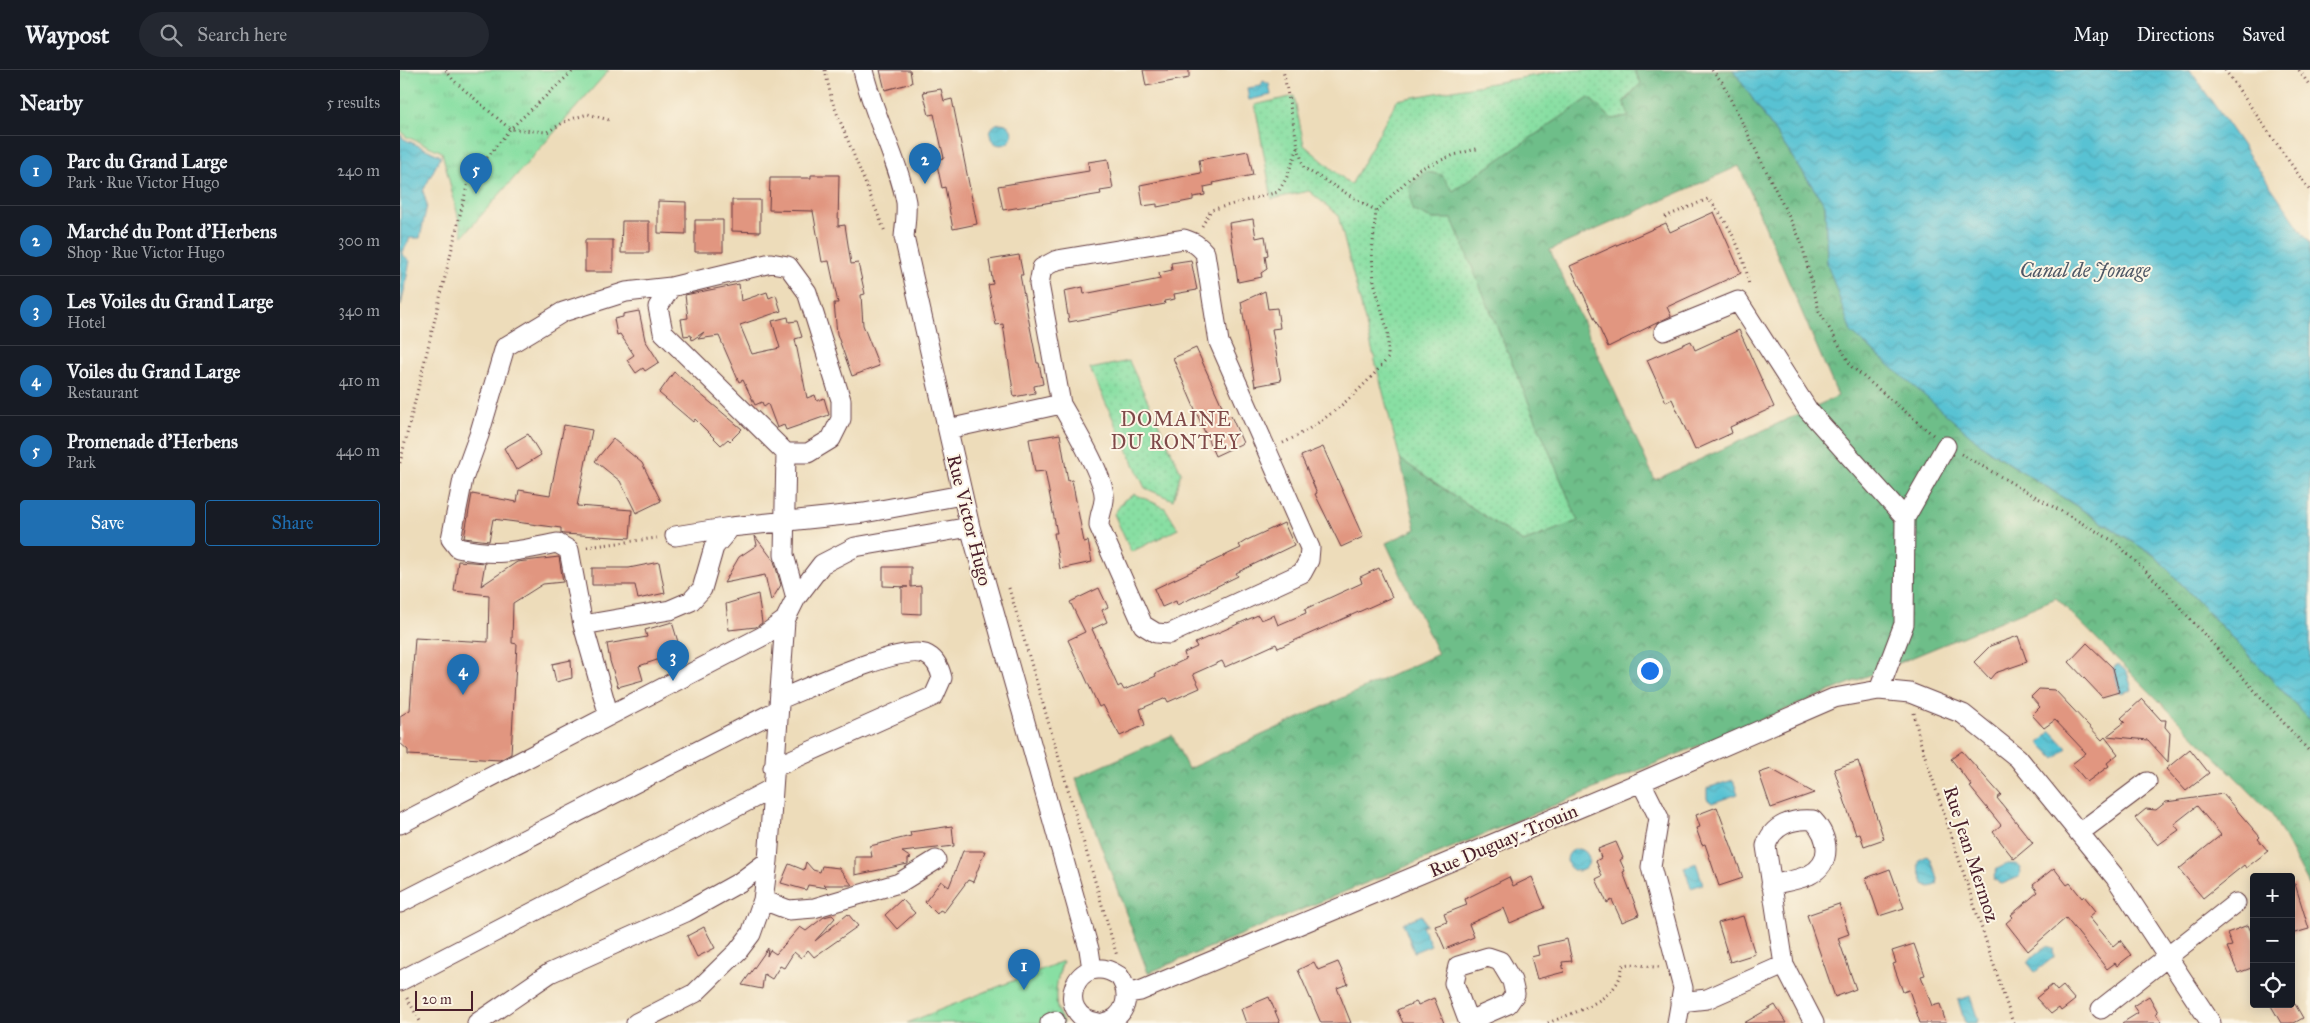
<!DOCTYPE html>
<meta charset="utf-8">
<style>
:root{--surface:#171b24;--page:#242831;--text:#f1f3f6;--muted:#9ea1a6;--line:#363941;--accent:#1f6fb2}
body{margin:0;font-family:"IM FELL Great Primer",serif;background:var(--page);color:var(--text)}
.controls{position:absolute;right:15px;bottom:15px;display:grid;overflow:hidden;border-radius:5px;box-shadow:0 2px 12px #0003}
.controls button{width:45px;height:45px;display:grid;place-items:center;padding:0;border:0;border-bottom:1px solid var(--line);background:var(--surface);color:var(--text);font:25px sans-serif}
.scale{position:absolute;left:15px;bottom:12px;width:58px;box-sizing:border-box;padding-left:5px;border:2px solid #4a1f2b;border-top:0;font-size:14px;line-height:18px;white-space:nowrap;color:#4a1f2b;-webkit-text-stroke:4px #fcf5e5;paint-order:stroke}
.you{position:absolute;left:1249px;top:600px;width:18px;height:18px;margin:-12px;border:4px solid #fff;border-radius:50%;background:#1a73e8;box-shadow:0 0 0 8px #1a73e833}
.badge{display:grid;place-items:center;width:32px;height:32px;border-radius:50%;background:var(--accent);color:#fff;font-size:16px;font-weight:700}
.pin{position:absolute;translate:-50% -41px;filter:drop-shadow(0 1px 2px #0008)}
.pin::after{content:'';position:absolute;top:26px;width:18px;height:15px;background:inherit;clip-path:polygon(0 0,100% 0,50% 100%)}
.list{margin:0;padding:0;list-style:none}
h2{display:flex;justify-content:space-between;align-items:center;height:65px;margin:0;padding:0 20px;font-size:21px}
h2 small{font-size:16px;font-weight:400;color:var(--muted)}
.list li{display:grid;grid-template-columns:32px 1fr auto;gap:15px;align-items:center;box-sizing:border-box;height:70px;padding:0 20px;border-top:1px solid var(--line)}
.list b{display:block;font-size:19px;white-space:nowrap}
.list p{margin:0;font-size:16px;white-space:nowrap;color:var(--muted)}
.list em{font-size:16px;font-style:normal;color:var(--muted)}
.actions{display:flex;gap:10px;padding:15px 20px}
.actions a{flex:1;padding:11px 0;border:1px solid var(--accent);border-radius:5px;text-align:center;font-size:18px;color:var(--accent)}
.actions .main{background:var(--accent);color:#fff}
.icon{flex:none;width:28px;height:28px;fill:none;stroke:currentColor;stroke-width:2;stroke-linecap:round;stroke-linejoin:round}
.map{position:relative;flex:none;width:1910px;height:953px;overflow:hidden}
header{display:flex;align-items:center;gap:30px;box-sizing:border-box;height:70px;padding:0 25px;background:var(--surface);border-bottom:1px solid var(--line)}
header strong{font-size:24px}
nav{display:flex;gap:28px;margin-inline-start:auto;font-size:18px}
.search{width:350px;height:45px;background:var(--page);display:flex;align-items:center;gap:12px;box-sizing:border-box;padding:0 18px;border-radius:28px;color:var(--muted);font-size:19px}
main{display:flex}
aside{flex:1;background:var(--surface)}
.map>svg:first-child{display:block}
.grass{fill:url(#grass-dots);stroke:#697f67}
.forest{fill:url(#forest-crowns);stroke:#5c6e5a;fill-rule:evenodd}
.park{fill:url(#park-tufts);stroke:#697f67}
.water{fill:url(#water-waves);stroke:#51707f}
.building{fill:#e19680}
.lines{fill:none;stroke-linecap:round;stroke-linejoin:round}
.minor-casing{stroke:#623b40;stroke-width:21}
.path{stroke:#623b40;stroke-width:3;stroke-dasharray:1 4;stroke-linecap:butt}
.minor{stroke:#fff;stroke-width:19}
.labels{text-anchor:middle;stroke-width:4;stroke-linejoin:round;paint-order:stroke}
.street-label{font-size:19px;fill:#4a1f2b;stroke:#fcf5e5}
.water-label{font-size:20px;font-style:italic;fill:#4f5866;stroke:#fcf5e5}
.neighbourhood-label{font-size:20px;letter-spacing:1px;fill:#7f4949;stroke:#fcf5e5}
</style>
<header>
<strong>Waypost</strong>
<div class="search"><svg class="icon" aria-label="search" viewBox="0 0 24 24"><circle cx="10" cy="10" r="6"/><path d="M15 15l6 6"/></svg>Search here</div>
<nav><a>Map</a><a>Directions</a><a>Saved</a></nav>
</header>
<main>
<aside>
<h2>Nearby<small>5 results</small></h2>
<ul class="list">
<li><span class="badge">1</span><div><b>Parc du Grand Large</b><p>Park · Rue Victor Hugo</p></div><em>240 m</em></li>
<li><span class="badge">2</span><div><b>Marché du Pont d'Herbens</b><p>Shop · Rue Victor Hugo</p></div><em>300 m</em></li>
<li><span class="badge">3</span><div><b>Les Voiles du Grand Large</b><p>Hotel</p></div><em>340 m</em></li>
<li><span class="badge">4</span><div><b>Voiles du Grand Large</b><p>Restaurant</p></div><em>410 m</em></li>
<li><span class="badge">5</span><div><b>Promenade d'Herbens</b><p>Park</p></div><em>440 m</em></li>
</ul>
<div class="actions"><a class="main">Save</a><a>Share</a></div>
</aside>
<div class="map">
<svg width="1910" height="953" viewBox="0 0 1910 953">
<defs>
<pattern id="grass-dots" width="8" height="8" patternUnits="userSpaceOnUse" patternTransform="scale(1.25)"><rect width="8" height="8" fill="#88dfa3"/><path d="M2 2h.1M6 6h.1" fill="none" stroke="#77bf8c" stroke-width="1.8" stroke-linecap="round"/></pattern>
<pattern id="forest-crowns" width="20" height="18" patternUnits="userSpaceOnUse" patternTransform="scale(1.25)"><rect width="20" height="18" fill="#6ebe89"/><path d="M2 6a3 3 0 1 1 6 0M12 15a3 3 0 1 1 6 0" fill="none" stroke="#5c9a70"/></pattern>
<pattern id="park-tufts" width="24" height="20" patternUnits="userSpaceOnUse" patternTransform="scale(1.25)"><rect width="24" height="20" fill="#88dfa3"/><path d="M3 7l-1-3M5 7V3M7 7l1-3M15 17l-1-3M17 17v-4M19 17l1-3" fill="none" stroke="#77bf8c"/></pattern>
<pattern id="water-waves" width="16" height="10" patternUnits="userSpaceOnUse" patternTransform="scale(1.25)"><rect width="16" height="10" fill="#58c2d3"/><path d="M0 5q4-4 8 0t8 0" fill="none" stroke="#4ea6b5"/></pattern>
</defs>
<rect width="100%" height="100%" fill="#fcf5e5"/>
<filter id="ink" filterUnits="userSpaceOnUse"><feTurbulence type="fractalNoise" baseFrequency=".02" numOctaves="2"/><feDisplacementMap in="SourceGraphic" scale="10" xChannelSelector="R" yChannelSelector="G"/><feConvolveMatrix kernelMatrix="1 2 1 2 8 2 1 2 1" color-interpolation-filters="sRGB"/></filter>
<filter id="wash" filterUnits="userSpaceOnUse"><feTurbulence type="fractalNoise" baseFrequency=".0096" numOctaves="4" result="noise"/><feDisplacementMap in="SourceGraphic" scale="20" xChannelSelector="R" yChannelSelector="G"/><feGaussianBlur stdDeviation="1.12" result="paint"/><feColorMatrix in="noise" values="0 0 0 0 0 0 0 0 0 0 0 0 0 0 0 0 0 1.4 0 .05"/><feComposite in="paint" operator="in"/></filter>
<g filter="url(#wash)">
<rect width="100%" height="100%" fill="#eddcba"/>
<!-- grass -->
<path class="grass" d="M1165 0H1234L1241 13 1224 31 1230 47 1212 49 1189 28 1052 122 1032 149 1052 148 1179 451 1123 472 1000 389 938 145 909 121 872 129 855 35 894 26 904 75 951 115 997 30Z
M729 291 781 402 773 430 745 418 690 299Z
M735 424 765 438 778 459 731 482 714 444 724 430Z"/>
<!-- forest -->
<path class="forest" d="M1234 0H1333L1425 135 1427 193 1585 378 1755 486 1910 650V817L1872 744 1656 528 748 903 676 708 772 665 788 699 1038 584 986 473 1016 459 1000 389 1123 472 1178 451 1052 149H1032L1012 140 1010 116 1026 102 1042 105 1053 121 1189 28 1212 49 1229 47 1224 32 1241 13ZM1339 96 1438 326 1255 410 1150 180Z"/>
<!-- park -->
<path class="park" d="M0 0H209L63 166 42 82 5 66 0 59Z
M663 891C656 910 651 936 664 953H507Z"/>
<!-- water -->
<path class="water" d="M1333 0H1790L1910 173V650L1755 486 1585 378 1451 262 1427 193 1425 135Z
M863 11 869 14 871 25 849 30 847 18 861 16Z
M590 64a11 11 0 1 1 22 0a11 11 0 1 1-22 0Z
M0 64 4 69 41 86 23 121 27 135 20 168H10L2 184 10 191 1 236Z
M1718 594 1727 602 1732 620 1720 623 1713 598Z
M1651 661 1667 678 1655 689 1639 673Z
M1333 710 1338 724 1312 733 1307 729V718Z
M1167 790a11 11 0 1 1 22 0a11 11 0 1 1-22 0Z
M1527 786 1531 789 1538 809 1537 815 1530 817 1524 814 1518 795 1519 790Z
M1296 793 1303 814 1291 818 1284 797Z
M1607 794H1617L1621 798 1619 807 1602 814 1593 809 1597 799Z
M1022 845 1026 855 1022 856 1031 875 1014 882 1003 853Z
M1646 876 1653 878 1654 887 1635 902 1627 892Z
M1570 926 1578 950 1576 953H1565L1558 930Z"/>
<g id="blocks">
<!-- building -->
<path class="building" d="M480 0H510L512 13 485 20Z
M743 0H789V8L746 16Z
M541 19 544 31 552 29 577 154 553 159 545 117 542 118 536 90 544 88 534 44 529 45 523 22Z
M848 81 853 105 813 113 814 115 804 117 805 125 793 127V130L757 137V134L743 136 740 115 801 103 799 90Z
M708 89 713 119 700 121 701 124 603 140 598 116 689 101 688 92Z
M411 105H439L438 156 445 155 451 194 458 193 465 224 461 225 463 255 479 296 452 306 437 264 434 233H438L429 191 422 192 413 141 369 140 370 108H411Z
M332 130H360V162L332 161Z
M258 131 286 132V164L258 163Z
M1314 142 1341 203 1267 237 1271 246 1208 277 1170 196 1266 153 1270 162Z
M853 149 856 168 865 166 868 185 865 186 867 199 861 203 862 207 838 212 829 153Z
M295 150H323V182H295Z
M222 151H249V183H221Z
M185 170H213V202H185Z
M619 185 623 205H620L637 293H639L643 314 634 316 635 323 614 327 603 254 596 255 588 215 593 214 589 190Z
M791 190 797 220 774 224 775 229 764 231 765 234 669 252 664 221 683 217 684 224 760 209 759 203 772 200 771 193Z
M339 214 341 231 367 222 369 228 376 225 381 241 340 255 352 284 380 278 372 251 388 247 389 252 397 251 402 267 395 269 407 328 415 325 417 331 424 328 429 345 386 360 384 355 377 358 368 334 364 337 362 332 355 335 343 310 339 312 319 266 298 269 304 262 292 270 291 265 284 266 281 249 288 248 285 225Z
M865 221 868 239 877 238 880 258 872 259 881 311 855 316 841 232Z
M239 241 245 270 259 292 245 301 243 298 236 303 227 290 234 285 220 264 217 265 214 249 223 247V244Z
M1339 260 1374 337 1330 357 1332 363 1295 380 1272 329 1266 332 1247 290 1291 271 1295 280Z
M796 278 827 347 831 346 843 373 815 386 773 288Z
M274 302 342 359 330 371 328 369 321 375 295 349 293 352 259 323Z
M164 355 192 360 177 436 232 440 230 468 164 464 161 463V458L93 449 89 471 64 468 72 424 117 432 119 420 150 425Z
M128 364 141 385 116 400 104 378Z
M660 364 668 411 672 410 684 472 688 471 692 492 660 499 654 463H657L645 401 635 402 629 369Z
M213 369 242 393 261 431 236 443 220 411 195 391Z
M923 377 963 467 941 477 915 424 917 423 901 386Z
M884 453 894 475 836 503 838 506 805 522 777 535 776 531 762 537 754 519 841 478 839 475 847 470Z
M355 466 374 491 381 515 371 531 365 505 324 513 339 487 357 475Z
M159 487 163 512 143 514 113 533 112 573 117 574 111 684 100 690 8 685V680L0 673V646L10 640 15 568 88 572 89 525 54 521 58 491 85 493 81 516 117 492Z
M259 492 265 523 238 529 235 515H192V498H229Z
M483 497H511V517L521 516V544L502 543V517H508L483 516Z
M979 498 992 527 878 578 876 574 825 597 822 591 793 604 800 618 768 632 766 628 740 639 745 655 720 666 703 635 699 637 668 570 685 562 670 532 699 518 708 537 702 540 707 552 692 559 718 617 721 615 724 620 756 606 755 604 786 589 784 583 797 577 795 573 858 545 861 550 874 545 878 555 906 543 905 539 962 513 960 507Z
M358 524 362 553 356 557 329 560 326 534Z
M272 552 281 582 239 596 243 610 218 617 210 591 207 574 247 567 245 560Z
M1618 566 1627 592 1595 603 1590 609 1574 592 1590 576Z
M1687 573 1713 598 1719 622 1702 627 1669 592Z
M171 590 172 608 156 612 152 594Z
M1639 619 1655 620 1702 670 1705 667 1718 684 1707 693 1709 696 1687 712 1672 694 1686 683 1655 650 1644 658 1632 645 1640 637 1631 627Z
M1742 629 1761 650H1766L1765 657 1770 663 1768 692 1748 670 1707 666 1725 652 1721 648Z
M1790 679 1809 703 1786 721 1766 699Z
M1562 681 1601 725 1597 728 1633 773 1614 789 1593 762 1601 755 1570 717 1572 716 1551 689Z
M1458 691 1484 769 1464 776 1460 764 1456 765 1434 699Z
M1371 699 1414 723 1371 738 1359 703Z
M1823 724 1860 767 1858 769 1868 781 1846 798 1844 795 1803 828 1779 799 1821 765 1797 736 1774 754 1779 760 1758 775 1735 748 1746 739 1756 740 1766 732Z
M1317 737 1343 808 1319 816 1305 774 1302 775 1296 758 1300 757 1296 745Z
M552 756 554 776 502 782 511 788 508 789V794L455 805V787H472L470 776 511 766 510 762Z
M1216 772 1223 788 1220 790 1225 801 1223 802 1239 845 1222 852 1212 830 1207 833 1196 809 1202 806 1196 791 1201 788 1198 779Z
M563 781H585L573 812 568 810 544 842 540 840 537 844 525 832 541 811 549 817Z
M406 792 413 800 420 802 422 796 439 798 452 815H424L427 818 408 815 406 820 381 813 389 794 404 800Z
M1654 798 1667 815 1670 813 1682 828 1684 826 1696 841 1689 847 1713 876 1720 870 1731 885 1717 896 1715 893 1707 899 1666 848 1628 881 1606 853 1613 847 1611 845 1638 822 1633 815Z
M1490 799 1504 838 1479 846 1466 808Z
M1109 807 1113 816 1132 807 1145 838 1110 853 1104 838 1069 854 1074 867 1045 879 1035 856 1047 852 1044 844 1067 835 1065 829Z
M1891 814H1895L1909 859 1891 864Z
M502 829 515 843 497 859 485 845Z
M1439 834 1449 864 1438 868 1456 919 1435 927 1407 845Z
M448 844 458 856 414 887 408 880 401 888 394 882 384 898 380 896 372 909 364 904 362 919 342 915 368 878 367 886 370 880 376 884 400 857 406 861 424 847 432 845 435 848 415 871Z
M1343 846 1355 884 1330 892 1318 853Z
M1848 855 1854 868V897L1838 903 1827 877 1832 876 1827 863Z
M304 857 315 878 297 887 287 866Z
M1167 869 1172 891 1162 892 1164 902 1137 909 1131 887 1139 885 1137 876Z
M1514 874 1525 905 1521 906 1532 936 1540 934 1546 953H1520L1509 920 1503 922 1493 894 1496 893 1492 881Z
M914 892 918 900 938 892 948 914 937 918 951 953H921L898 900Z
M1652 915 1657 921 1663 916 1675 930 1661 941 1659 938 1651 944 1636 928Z
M1749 926 1758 942 1756 944 1762 953H1722L1738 943 1733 936Z
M869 927 880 953H846L841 939Z
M1034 928 1044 953H1003L997 940 1016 932 1018 935Z
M1870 934H1895L1903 948 1894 953H1881Z
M1375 935 1386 953H1344Z"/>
</g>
</g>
<g filter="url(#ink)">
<use href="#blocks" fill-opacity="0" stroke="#623b40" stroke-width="1"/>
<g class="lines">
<defs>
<path id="minor" d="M463 0C473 45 498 89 506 132 507 143 505 156 504 167L570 457 689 879 692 899
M271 217 226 222 163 242 105 277 79 365 63 409 51 469 58 478C98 487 117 481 157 473L169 480 183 555 270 540 291 531 302 519 314 477 331 457 464 443 562 425
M1264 261 1338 231 1408 340 1505 448
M548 359 661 334 639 214 642 198 657 190 784 169C794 172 798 175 805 183L819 272 910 478 909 490 902 503 769 564 756 563 743 555 699 456C699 444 703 440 704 430 707 410 672 354 661 334
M386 383H408L431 369 441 349V330L407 222 388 196 371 193 271 217 258 237 263 262 386 383 384 485 396 528
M275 466 331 457
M183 555 209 646
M1479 620 1504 554 1505 448 1546 376
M373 698 534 626 542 608C540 599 535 588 525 584 499 575 408 618 380 629
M1241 712 1259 748 1251 797 1283 918 1277 953
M0 754 363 566 385 550
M1679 763 1747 712
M1371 815C1383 812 1398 810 1409 805 1433 793 1429 767 1413 750 1393 748 1372 755 1366 776L1384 895 1414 953
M363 830 389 840 414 838 499 813 536 790
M0 833 378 640
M0 911 371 719
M727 923 740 921 1241 712 1434 628 1479 620 1510 623 1563 644 1618 688 1715 807 1811 953
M1280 932 1307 929 1384 895
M1701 939 1836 833
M77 953 150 903 286 842 340 812 368 791
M236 953 295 923 338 881 351 864 363 830 368 791 385 550 396 528 422 494 455 477 570 457
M650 953 655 951
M698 953C651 946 676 877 719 906 732 924 727 948 703 953
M1069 953 1054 913 1058 896 1088 887 1100 891 1112 911 1115 924 1108 934 1069 951"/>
</defs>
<!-- minor casing -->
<use href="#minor" class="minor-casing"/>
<!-- path -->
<path class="path" d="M46 0 53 10 110 59 147 62 168 50 188 44 209 50
M425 0 432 31 485 162
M1312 0 1322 12 1401 171 1419 241 1452 297 1533 365
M1825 0 1910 121
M1899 0 1910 16
M976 141 1019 99 1054 85 1080 78
M1265 147 1308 129C1327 148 1347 189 1349 217
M802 156 811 140 878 122 886 109 898 78
M883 373C925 353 959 323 988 288V263L974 212 972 183 976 141 904 98 898 77 883 0
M1561 384 1715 472 1758 513 1910 682
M0 393 68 112 110 59 174 0
M187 477 257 468
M609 518 717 886
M1514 643 1520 671 1613 953
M7 928 21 953
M1148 953C1174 942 1221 930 1222 896 1233 891 1247 898 1260 897"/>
<!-- minor -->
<use href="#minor" class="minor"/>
</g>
</g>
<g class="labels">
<!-- street labels -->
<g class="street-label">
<text transform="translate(570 450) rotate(76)" y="7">Rue Victor Hugo</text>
<text transform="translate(1103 770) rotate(-23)" y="7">Rue Duguay-Trouin</text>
<text transform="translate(1572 784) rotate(72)" y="7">Rue Jean Mermoz</text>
</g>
<!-- water labels -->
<g class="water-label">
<text x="1685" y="207">Canal de Jonage</text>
</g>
<!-- neighbourhood labels -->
<g class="neighbourhood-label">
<text x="776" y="356">DOMAINE<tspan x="776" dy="23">DU RONTEY</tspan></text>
</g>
</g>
</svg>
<div class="controls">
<button>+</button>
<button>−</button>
<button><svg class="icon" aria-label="locate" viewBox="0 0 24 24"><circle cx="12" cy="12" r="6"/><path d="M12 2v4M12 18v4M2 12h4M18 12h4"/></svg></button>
</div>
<div class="scale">20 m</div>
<div class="you"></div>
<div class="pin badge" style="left:624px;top:920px">1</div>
<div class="pin badge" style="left:525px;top:114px">2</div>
<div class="pin badge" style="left:273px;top:611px">3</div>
<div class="pin badge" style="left:63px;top:625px">4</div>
<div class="pin badge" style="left:76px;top:124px">5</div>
</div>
</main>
